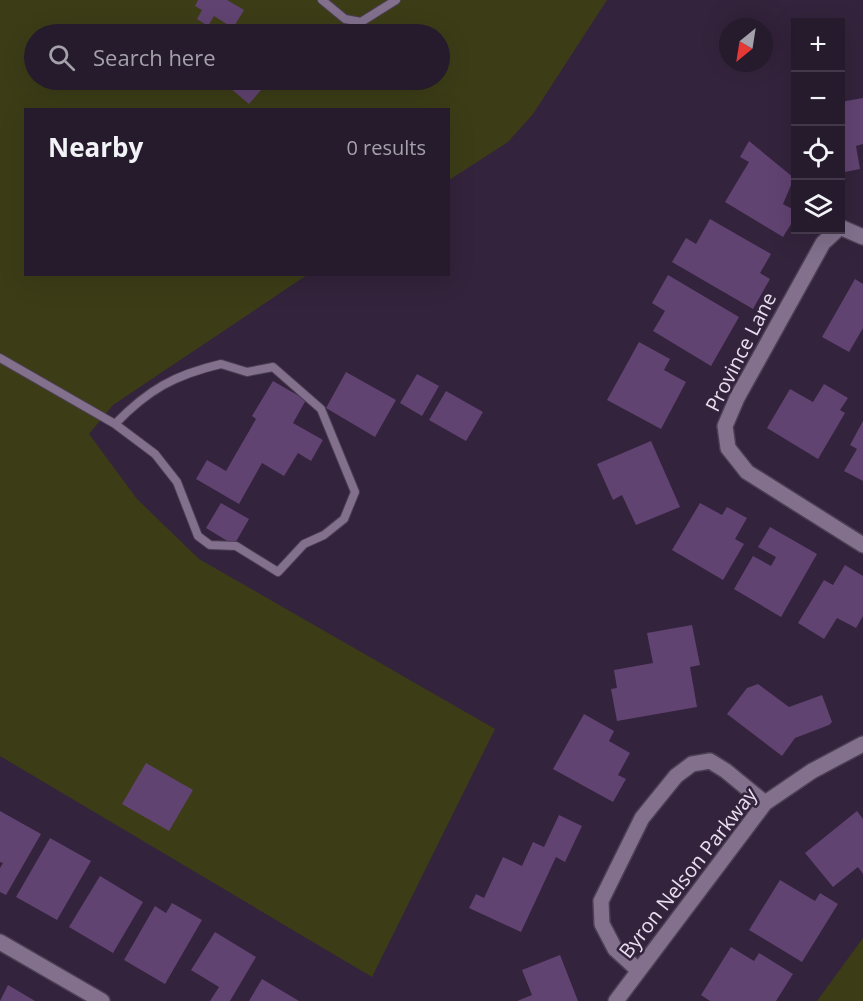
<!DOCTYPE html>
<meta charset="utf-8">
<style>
:root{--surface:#261a2d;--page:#2e2335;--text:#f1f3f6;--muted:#a4a1aa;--line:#423849}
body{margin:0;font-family:"Open Sans",sans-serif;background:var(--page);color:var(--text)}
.controls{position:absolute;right:18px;top:18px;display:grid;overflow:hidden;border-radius:0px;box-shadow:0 6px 24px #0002}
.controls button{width:54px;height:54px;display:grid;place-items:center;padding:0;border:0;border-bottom:2px solid var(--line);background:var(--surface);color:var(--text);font:30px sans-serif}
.compass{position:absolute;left:719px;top:18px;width:54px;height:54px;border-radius:50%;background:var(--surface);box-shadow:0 6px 24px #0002;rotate:210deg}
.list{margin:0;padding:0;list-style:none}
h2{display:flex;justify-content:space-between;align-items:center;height:78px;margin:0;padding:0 24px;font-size:26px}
h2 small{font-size:20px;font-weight:400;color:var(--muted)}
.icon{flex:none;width:33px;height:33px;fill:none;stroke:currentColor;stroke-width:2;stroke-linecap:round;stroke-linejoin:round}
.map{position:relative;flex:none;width:863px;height:1001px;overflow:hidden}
.search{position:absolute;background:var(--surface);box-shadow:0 6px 24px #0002;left:24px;top:24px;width:426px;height:66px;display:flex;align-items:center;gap:15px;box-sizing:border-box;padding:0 21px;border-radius:33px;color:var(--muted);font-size:22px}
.panel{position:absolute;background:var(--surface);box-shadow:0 6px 24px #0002;left:24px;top:108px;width:426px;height:168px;border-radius:0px}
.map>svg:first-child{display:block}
.green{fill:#3c3d17;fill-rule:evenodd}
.building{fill:#614371}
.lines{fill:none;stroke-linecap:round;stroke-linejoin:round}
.lane-casing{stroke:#4c3e53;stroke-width:10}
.street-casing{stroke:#4c3e53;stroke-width:18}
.lane{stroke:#82708c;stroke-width:8}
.street{stroke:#82708c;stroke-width:15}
.labels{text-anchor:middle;stroke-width:5;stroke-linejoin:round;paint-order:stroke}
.street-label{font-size:20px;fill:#e8deee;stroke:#33233c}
</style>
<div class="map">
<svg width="863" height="1001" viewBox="0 0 863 1001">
<rect width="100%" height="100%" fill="#33233c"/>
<!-- green -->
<path class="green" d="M0 0H607L533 114 508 142 449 180 448 110H26V274L307 275 113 405 89 434 137 499 199 559 495 729 372 977 0 756ZM34 34H440V80H34Z
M863 938V1001H817Z"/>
<!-- building -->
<path class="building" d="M198 0H227L244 10 233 28 214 16 208 26 197 19 202 10 195 6Z
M237 80H251L262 89 249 104 230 88Z
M863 98V144L856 146 860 169 840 173V102Z
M749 141 794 178 783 204 796 211V216L783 237 725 202 749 162 740 157Z
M710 219 771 254 760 273 770 279 753 309 672 262 686 238 696 244Z
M668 275 739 317 711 366 653 331 665 311 652 303Z
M855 279 863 284V328L849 352 822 337Z
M639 342 670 359 664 370 686 382 661 429 607 400Z
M346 372 396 400 375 437 326 408Z
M417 374 439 386 422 416 400 403Z
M273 381 306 400 293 423 323 440 311 461 298 453 284 476 262 463 239 504 196 479 207 460 226 471 256 419 252 416Z
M824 384 848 398 840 410 845 413 818 459 767 428 790 389 813 402Z
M446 391 483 412 466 441 429 420Z
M863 421V481L844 471 857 449 850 445Z
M651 441 680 507 636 525 622 495 613 500 597 464Z
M221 503 249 519 234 545 206 528Z
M700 503 722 515 727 507 747 518 735 539 744 544 723 580 672 550Z
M770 527 817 554 781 617 734 589 753 556 771 566 776 557 758 547Z
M845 565 863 576V616L856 628 837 618 824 639 798 623 824 580 833 585Z
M692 625 700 665 690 667 697 707 617 721 611 689 617 688 614 670 653 663 647 633Z
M758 684 789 707 822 695 832 722 829 725 795 738 782 756 727 714 747 688Z
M584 714 614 731 609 741 630 753 618 775 626 779 613 802 553 769Z
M146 763 193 790 169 831 122 804Z
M0 811 41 834 6 895 0 892V868L3 863 0 862Z
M857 811 863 819V874L858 867 833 887 805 853Z
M559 815 582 826 565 862 556 857 521 932 469 908 476 894 484 898 503 857 522 866 533 842 544 847Z
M50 838 91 861 57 920 16 897Z
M100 876 143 902 113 953 69 927Z
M780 880 815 901 820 893 838 904 802 962 749 930Z
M172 903 202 920 165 984 124 960 155 906 166 913Z
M215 932 256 957 230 1001H210L219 987 191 970Z
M731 947 754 961 759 953 793 974 776 1001H710L701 995Z
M560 955 578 1001H517L532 995 522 970Z
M262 979 299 1001H249Z
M8 985 35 1001H0Z"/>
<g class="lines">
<defs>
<path id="lane" d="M322 0 345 19 361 22 396 0
M0 358 115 424
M221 364 247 372 273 367 321 409 355 492 344 519 324 535 304 544 278 572 236 546 210 545 198 536 177 482 155 454 115 424C148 390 174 375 221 364Z"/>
<path id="street" d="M840 227 863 237
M837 230 823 243 737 398 725 426 728 448 747 472 863 545
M0 942 102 1001
M638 970 615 949 602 924 601 901 642 818 676 776 692 764 710 761 726 771 765 803
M616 1001 765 803 812 771 863 744"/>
</defs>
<!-- lane casing -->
<use href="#lane" class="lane-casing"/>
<!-- street casing -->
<use href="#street" class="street-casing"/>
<!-- lane -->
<use href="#lane" class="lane"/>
<!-- street -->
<use href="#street" class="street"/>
</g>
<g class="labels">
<!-- street labels -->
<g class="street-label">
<text transform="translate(741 352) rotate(-63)" y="7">Province Lane</text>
<text transform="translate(688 873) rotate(-52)" y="7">Byron Nelson Parkway</text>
</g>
</g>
</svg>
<div class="controls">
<button>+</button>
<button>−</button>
<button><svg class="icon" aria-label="locate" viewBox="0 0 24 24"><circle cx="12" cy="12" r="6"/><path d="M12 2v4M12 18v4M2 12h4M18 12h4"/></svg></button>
<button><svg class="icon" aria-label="layers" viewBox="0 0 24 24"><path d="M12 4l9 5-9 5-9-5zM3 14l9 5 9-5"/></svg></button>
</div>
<svg class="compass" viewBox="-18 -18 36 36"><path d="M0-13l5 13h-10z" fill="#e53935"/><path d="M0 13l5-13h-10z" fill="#a4a1aa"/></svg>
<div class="search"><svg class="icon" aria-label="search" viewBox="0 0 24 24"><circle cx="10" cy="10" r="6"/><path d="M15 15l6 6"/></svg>Search here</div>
<section class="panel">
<h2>Nearby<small>0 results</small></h2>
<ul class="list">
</ul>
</section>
</div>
